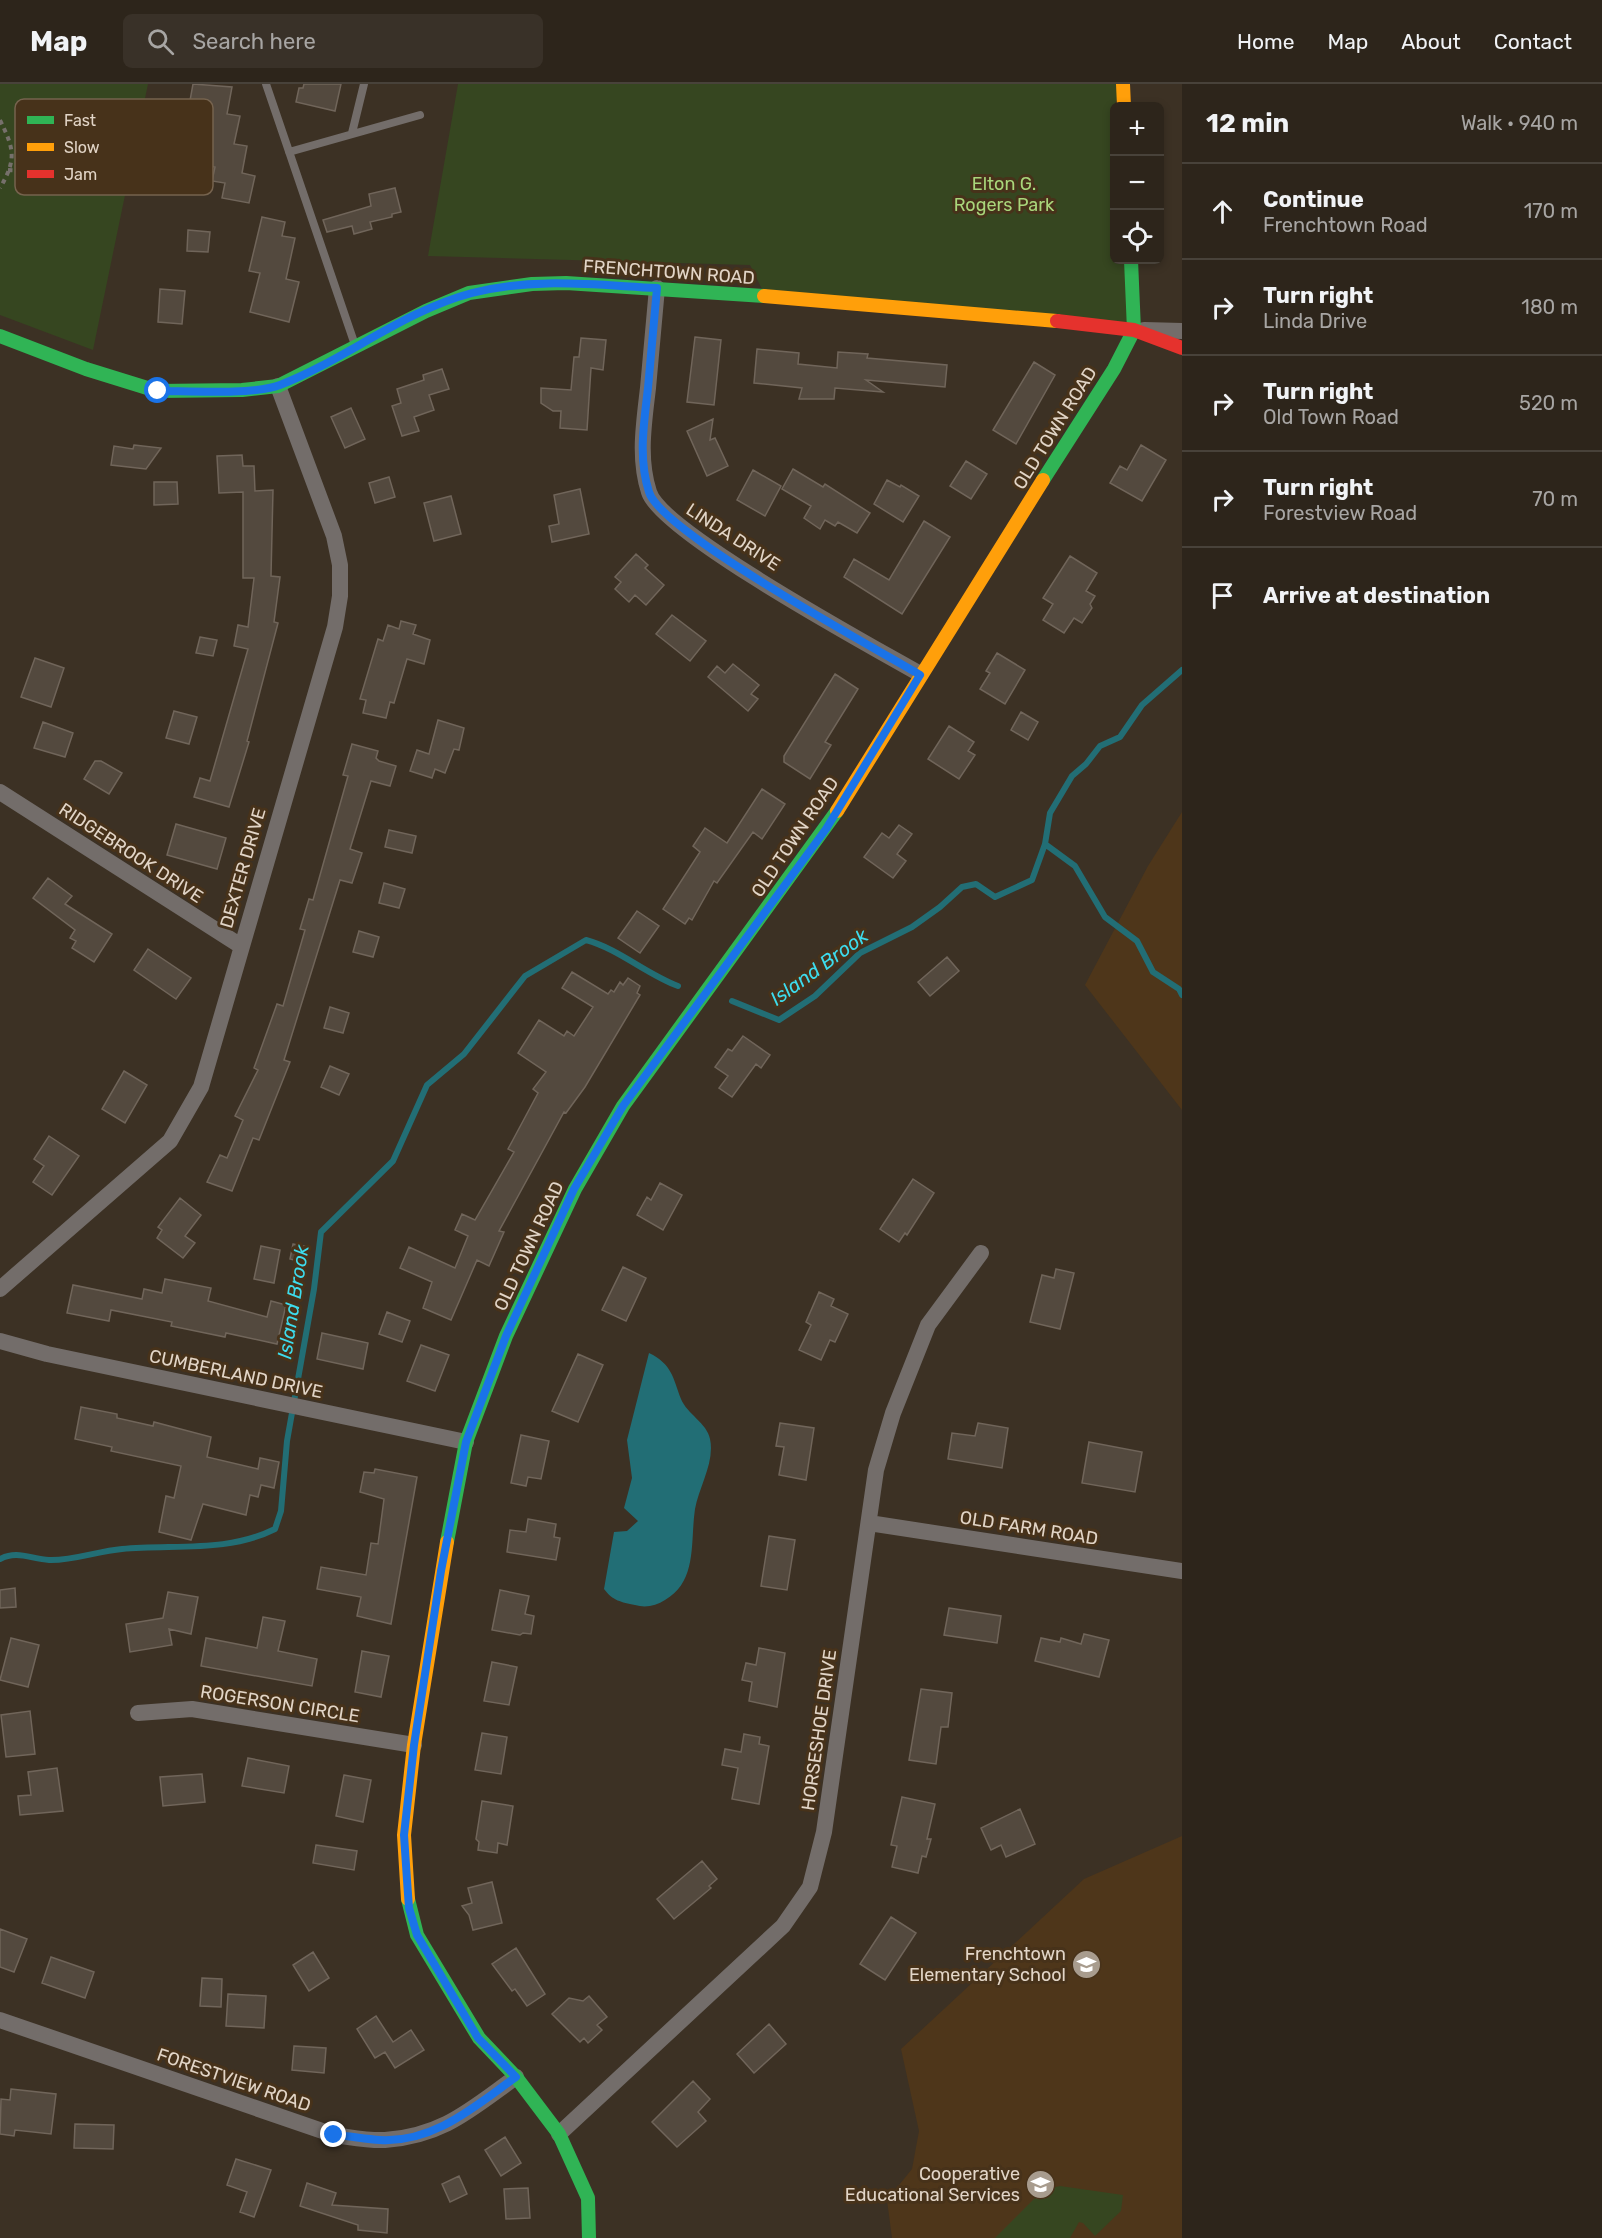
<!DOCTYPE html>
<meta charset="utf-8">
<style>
:root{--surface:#2d251b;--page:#393128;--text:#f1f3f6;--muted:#a7a5a3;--line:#48423a}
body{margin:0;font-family:Rubik,sans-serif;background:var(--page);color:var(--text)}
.controls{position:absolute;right:18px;top:18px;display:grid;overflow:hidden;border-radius:9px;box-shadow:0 3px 9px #0003}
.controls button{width:54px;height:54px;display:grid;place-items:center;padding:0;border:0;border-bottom:2px solid var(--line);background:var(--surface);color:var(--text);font:30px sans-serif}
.stop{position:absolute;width:18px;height:18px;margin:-14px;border:4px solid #1a73e8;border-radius:50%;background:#fff}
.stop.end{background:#1a73e8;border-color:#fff;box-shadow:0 2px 6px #0008}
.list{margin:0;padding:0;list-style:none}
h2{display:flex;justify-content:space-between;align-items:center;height:78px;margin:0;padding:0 24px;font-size:26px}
h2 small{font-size:20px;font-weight:400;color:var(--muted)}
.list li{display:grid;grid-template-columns:39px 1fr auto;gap:18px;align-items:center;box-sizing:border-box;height:96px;padding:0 24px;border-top:2px solid var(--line)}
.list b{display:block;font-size:22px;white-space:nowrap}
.list p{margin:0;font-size:20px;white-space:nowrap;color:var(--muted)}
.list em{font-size:20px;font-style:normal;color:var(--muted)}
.icon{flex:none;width:33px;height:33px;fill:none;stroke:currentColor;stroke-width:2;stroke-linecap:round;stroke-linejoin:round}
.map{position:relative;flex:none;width:1182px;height:2154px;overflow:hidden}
header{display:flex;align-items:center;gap:36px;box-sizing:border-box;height:84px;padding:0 30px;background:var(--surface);border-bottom:2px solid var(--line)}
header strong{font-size:28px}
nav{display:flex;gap:33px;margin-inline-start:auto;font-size:21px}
.search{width:420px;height:54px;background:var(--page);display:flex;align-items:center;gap:15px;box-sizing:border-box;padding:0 21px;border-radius:9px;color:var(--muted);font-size:22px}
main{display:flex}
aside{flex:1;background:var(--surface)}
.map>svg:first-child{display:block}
.built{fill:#4e361a}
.green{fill:#364620}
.water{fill:#226e75}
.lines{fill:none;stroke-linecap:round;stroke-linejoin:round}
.stream{stroke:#226e75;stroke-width:6}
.building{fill:#53493e;stroke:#70655a;stroke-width:1.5}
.path{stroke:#76706b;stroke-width:4;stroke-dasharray:4.5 4.5;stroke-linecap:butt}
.lane{stroke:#736d6a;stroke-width:8}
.street{stroke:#736d6a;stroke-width:16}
.fast{stroke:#30b455;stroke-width:14}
.slow{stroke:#ff9f0a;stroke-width:14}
.jam{stroke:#e5322d;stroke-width:14}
.route{stroke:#1a73e8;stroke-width:8}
.labels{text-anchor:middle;stroke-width:6;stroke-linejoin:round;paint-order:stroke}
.park-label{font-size:18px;fill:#a9d67b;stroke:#47321a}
.street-label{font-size:18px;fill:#e2d5c7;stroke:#47321a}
.poi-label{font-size:18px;fill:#e2d5c7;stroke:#47321a;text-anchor:end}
.water-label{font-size:20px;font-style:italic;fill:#3ddced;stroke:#47321a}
.key{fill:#47321a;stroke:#76634e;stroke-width:1.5}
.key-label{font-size:16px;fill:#e2d5c7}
</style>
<header>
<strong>Map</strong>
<div class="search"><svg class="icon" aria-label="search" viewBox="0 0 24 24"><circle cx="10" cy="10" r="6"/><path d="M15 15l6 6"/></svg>Search here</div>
<nav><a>Home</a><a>Map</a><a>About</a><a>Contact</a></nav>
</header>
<main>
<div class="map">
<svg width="1182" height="2154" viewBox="0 0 1182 2154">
<rect width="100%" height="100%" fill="#3c3124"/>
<!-- built -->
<path class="built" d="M1182 728V1026L1085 901 1148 782Z
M1182 1752V2154H892L887 2116 912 2085 919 2047 901 1965 1084 1795Z"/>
<!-- green -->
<path class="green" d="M0 0H148L93 266 0 231Z
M458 0H1124L1114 22V176H1130L1131 239 762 205 750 181 428 172Z
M1060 2102 1123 2111 1121 2127 1095 2152 1083 2139 1079 2138 1070 2154H995L1043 2106Z"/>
<!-- water -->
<path class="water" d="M649 1269C672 1280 673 1294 681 1315 687 1330 707 1339 710 1355 715 1378 699 1403 695 1425 690 1458 698 1497 665 1516 656 1522 645 1524 635 1521 621 1518 613 1517 604 1505L614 1448 627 1447 638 1437 624 1424 632 1394 627 1356Z"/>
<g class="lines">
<!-- stream -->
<path class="stream" d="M1045 760 1075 782 1105 833 1137 857 1153 888 1179 905 1182 911
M732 917 779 936 815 912 860 869 912 843 940 823 962 803 976 800 995 813 1032 796 1045 760 1050 729 1072 692 1086 680 1100 662 1120 653 1142 621 1182 586
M0 1475C17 1466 31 1475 49 1476 72 1477 98 1467 122 1465 174 1460 227 1469 275 1445L281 1427 287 1357 314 1205 321 1148 393 1077 427 1001 464 970 525 892 586 856C619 865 646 890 678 902"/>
</g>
<!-- building -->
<path class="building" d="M193 0 232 3 227 30 240 32 234 60 247 62 242 89 255 92 249 119 222 114 225 99 212 97 215 83 204 81 209 54 197 51 202 25 189 22Z
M304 0H341L335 27 296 18 299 4H303Z
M395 104 401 128 392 130V133L370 138 372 145 354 150 352 142 327 148 323 136 371 122 369 110Z
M262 133 285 138 282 152 295 154 286 195 299 198 289 238 250 228 260 189 249 187Z
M188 146 210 148 208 168 187 167Z
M160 205 185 207 182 240 158 238Z
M695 253 721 256 714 321 687 318Z
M581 254 606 256 603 286 591 284 587 346 560 344 561 327H553L541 319V304L571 306 574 273H579Z
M757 265 799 269 798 280 837 284 838 268 868 270 867 274 947 281 945 303 866 296 883 308 835 304 834 315H799L802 304 754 299Z
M1034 278 1055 291 1016 360 993 346Z
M442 285 449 305 429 311 434 326 414 333 419 347 402 352 392 322 401 319 397 305 424 296 423 291Z
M351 324 365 355 345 364 331 333Z
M713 335 710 356 715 354 728 382 707 392 687 347Z
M134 361 161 364 146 385 111 381 114 362 133 365Z
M1141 361 1166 376 1142 417 1110 399 1120 382 1127 386Z
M242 371 243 382H254L255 407 273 406 271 492 280 493 274 538 278 539 247 657 249 658 229 723 194 713 200 694 210 697 248 565 234 562 238 541 248 543 254 494H243V408L219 409 217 372Z
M966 377 987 390 971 415 950 402Z
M793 385 823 403 825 400 870 429 857 449 838 438 835 442 825 436 820 445 804 434 811 422 782 405Z
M753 386 781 402 765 432 737 416Z
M389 393 395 413 375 419 369 399Z
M887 396 900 403 901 401 919 412 903 438 874 420Z
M154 398H177L178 420 154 421Z
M580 405 589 450 552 458 549 442 559 440 554 411Z
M451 412 461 450 434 457 424 419Z
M924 437 950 453 902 530 844 493 854 475 889 496Z
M636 470 648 481 645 484 664 501 646 521 635 511 629 518 615 505 621 498 615 493Z
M1070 472 1097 489 1086 507 1095 512 1090 520 1092 524 1082 539 1074 534 1064 549 1043 536 1053 520 1043 514Z
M672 531 706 557 690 577 656 550Z
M401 537 416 541 413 550 430 556 424 580 407 575 394 619 390 618 386 634 363 629 366 616 360 615 378 555 383 557 388 541 399 545Z
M200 553 217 556 213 572 196 569Z
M997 569 1025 586 1005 620 980 605 990 589 986 587Z
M35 574 64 584 51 623 21 613Z
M733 580 759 601 751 610 758 615 748 627 708 593 717 582 725 589Z
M835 590 858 605 825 658 831 661 810 695 784 678V672Z
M174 627 197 633 189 660 166 654Z
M1021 628 1038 638 1028 656 1011 646Z
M438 636 464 644 459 666 454 665 445 689 435 685 432 694 410 687 417 666 429 670Z
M43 638 73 649 65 673 34 664Z
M949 642 974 658 968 667 975 671 959 695 928 675Z
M352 660 378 667 376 674 379 677 396 682 390 702 371 697 350 765 362 769 352 799 340 796 284 976 290 978 259 1056 253 1054 232 1107 207 1098 220 1071 227 1074 243 1036 235 1032 258 986 254 984 277 920 283 922 305 846 300 845 309 815 313 816 348 692 343 691Z
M95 677H101L122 689 109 710 84 695Z
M762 705 785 720 762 755 753 748 717 799 714 797 692 836 689 834 685 840 663 825 700 768 693 762 705 744 727 759Z
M176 740 226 754 217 785 167 771Z
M899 741 912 750 897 770 906 777 893 794 864 773 882 749 889 754Z
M389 746 416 752 412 769 385 763Z
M48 794 72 812 65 820 112 850 94 878 72 864 76 857 70 854 75 846 33 814Z
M384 799 405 805 399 824 379 819Z
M637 827 659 842 640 869 618 854Z
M359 847 379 853 373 873 353 868Z
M148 865 191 894 176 915 134 886Z
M947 873 959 887 930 912 918 898Z
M572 888 608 910 611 906 614 908 620 898 623 901 628 894 640 902 637 909 640 911 585 1003 566 1029 564 1028 499 1147 504 1148 489 1182 477 1176 451 1236 423 1224 432 1198 400 1184 409 1163 455 1184 468 1152 455 1146 462 1130 475 1136 514 1068 508 1065 538 1009 533 1005 546 988 518 969 539 936 564 952 567 947 574 952 593 923 562 904Z
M330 923 349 929 343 949 324 944Z
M743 952 770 971 761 984 756 980 732 1013 719 1004 728 992 715 983 728 965 732 967Z
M330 982 349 990 339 1011 321 1003Z
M124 987 147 1001 125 1039 102 1025Z
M49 1052 79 1072 52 1111 33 1098 44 1082 34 1075Z
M913 1095 934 1109 907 1151 905 1149 899 1158 880 1145Z
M660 1099 682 1111 663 1146 637 1131 647 1113 651 1116Z
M180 1114 201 1131 185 1152 195 1159 183 1174 157 1154 162 1146 158 1143Z
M293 1160 309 1163 306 1179 290 1175Z
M261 1162 280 1166 274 1199 254 1195Z
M623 1183 646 1194 626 1237 602 1226Z
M1056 1185 1074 1189 1060 1245 1030 1238 1042 1191 1054 1194Z
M165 1195 211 1204 208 1217 267 1233 271 1217 286 1221 277 1260 226 1249 225 1253 171 1242 172 1238 111 1226 109 1237 67 1229 73 1201 142 1215 144 1205 162 1209Z
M819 1208 834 1215 831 1222 848 1230 835 1258 830 1256 821 1276 799 1266 811 1241 806 1238Z
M387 1228 410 1237 402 1258 379 1250Z
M322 1249 368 1259 363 1285 317 1275Z
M421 1261 449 1271 435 1307 407 1297Z
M578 1270 603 1281 578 1338 552 1327Z
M81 1323 117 1330V1334L153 1342 154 1338 211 1353 207 1373 258 1385 260 1374 279 1378 274 1404 261 1401 258 1413 250 1411 246 1431 203 1420 191 1456 159 1448 166 1412 174 1414 181 1382 111 1367 112 1363 75 1355Z
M780 1339 814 1344 806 1396 779 1391 784 1363 776 1362Z
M978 1339 1008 1344 1002 1384 948 1375 952 1349 975 1352Z
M521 1351 549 1357 541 1395 528 1393 526 1402 511 1399Z
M1089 1358 1142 1368 1135 1408 1082 1399Z
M375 1385 417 1393 391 1540 357 1532 361 1513 317 1505 321 1483 366 1491 371 1459 378 1460 384 1415 360 1408 364 1388 374 1389Z
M528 1435 556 1440 554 1453 560 1454 556 1476 507 1468 510 1446 526 1448Z
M769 1452 795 1456 787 1506 761 1502Z
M15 1504 16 1523 0 1524V1506Z
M500 1506 529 1512 525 1530 534 1532 531 1550 523 1549 520 1551 492 1546Z
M168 1508 198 1513 191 1550 169 1545 172 1561 130 1568 126 1540 163 1534Z
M949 1524 1001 1532 997 1559 944 1551Z
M263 1533 285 1537 278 1567 317 1575 312 1602 201 1582 206 1554 257 1564Z
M1084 1550 1109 1556 1099 1593 1035 1577 1041 1554 1060 1558 1061 1554 1081 1560Z
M11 1554 39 1561 28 1603 0 1596Z
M759 1564 785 1569 777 1623 749 1617 752 1598 742 1596 746 1579 756 1581Z
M362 1567 389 1572 381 1613 355 1608Z
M492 1578 517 1583 509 1621 484 1617Z
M921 1605 952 1609 948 1643H941L936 1680 909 1676Z
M30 1627 35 1670 6 1673 1 1631Z
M482 1649 507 1653 501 1690 475 1686Z
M744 1650 760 1653 759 1660 769 1662 759 1720 732 1715 738 1684 722 1681 725 1665 741 1668Z
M248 1674 289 1682 284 1709 242 1702Z
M57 1684 63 1727 20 1731 18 1712 31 1711 28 1688Z
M202 1690 205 1718 163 1722 160 1693Z
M344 1691 371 1696 363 1738 336 1732Z
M902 1713 935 1720 927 1755H931L926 1773 922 1772 918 1789 892 1783 897 1762 891 1761Z
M482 1717 513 1722 507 1761 498 1759 497 1769 478 1766 479 1758 476 1755Z
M1020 1725 1035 1760 1006 1773 1001 1761 991 1766 981 1744Z
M316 1761 357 1767 354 1786 313 1779Z
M702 1777 717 1795 709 1802 711 1804 674 1835 657 1815Z
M492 1798 502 1839 473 1846 469 1831 462 1822 472 1819 468 1804Z
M891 1833 916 1849 885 1896 860 1880Z
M0 1845 27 1855 14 1888 0 1883Z
M516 1864 545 1910 527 1922 515 1905 512 1907 492 1880Z
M313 1868 329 1894 309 1907 293 1881Z
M51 1873 94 1888 85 1914 42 1899Z
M202 1894 222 1895 221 1923 200 1922Z
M228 1910 266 1912 264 1944 226 1942Z
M589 1912 607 1933 597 1941 602 1946 588 1959 584 1954 580 1958 552 1930 569 1914 583 1917Z
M376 1932 393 1958 411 1946 424 1966 395 1984 385 1968 375 1974 357 1945Z
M769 1940 786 1960 754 1989 737 1970Z
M294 1962 326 1964 324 1989 292 1986Z
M693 1997 710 2015 698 2028 706 2037 677 2063 652 2038Z
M11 2005 56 2010 51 2050 15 2046 14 2052 0 2050 1 2015 10 2016Z
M75 2040 114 2041 113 2065 74 2064Z
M505 2053 521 2079 501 2092 485 2066Z
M236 2075 271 2086 254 2133 240 2128 247 2108 227 2101Z
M459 2092 467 2110 450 2118 442 2100Z
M307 2099 336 2109 332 2121 388 2125 387 2149 358 2146V2141L300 2122Z
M528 2104 530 2134 506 2135 504 2105Z"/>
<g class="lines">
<!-- path -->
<path class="path" d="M0 36C14 65 17 75 0 104
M8 86 38 87 53 71 79 25"/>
<!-- lane -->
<path class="lane" d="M266 0 355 261
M352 49 364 0
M289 68 420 31"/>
<!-- street -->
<path class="street" d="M657 204C654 237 651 271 648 304 644 339 638 374 649 408 661 448 873 563 920 590
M1144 246 1182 247
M0 708 241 862
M0 1205 170 1057 201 1003 335 543 340 512V481L334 452 278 302
M0 1257 47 1270 466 1358
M869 1439 1182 1487
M138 1629 192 1625 414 1661
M0 1936 334 2051C350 2053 369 2057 385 2056 443 2052 471 2025 516 1993
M559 2050 783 1842 810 1803 824 1748 876 1386 893 1329 928 1241 981 1169"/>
<!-- fast -->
<path class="fast" d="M0 252 86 285 157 307 242 306 278 302 426 227 469 209 532 200 566 199 764 212
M1043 396 1114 285 1134 246 1131 176
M447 1458 466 1358 506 1252 575 1105 623 1022 837 727
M408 1815 417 1851 479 1954 516 1993 559 2050 588 2114 589 2154"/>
<!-- slow -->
<path class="slow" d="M1123 0 1124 22
M764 212 1057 237
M837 727 1043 396
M408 1815 404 1751 414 1661 447 1458"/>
<!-- jam -->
<path class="jam" d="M1057 237 1134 246 1182 264"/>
</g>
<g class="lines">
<!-- route -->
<path class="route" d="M158 307C187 307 254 311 280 301 345 276 403 227 472 209 533 193 595 201 657 204 654 238 651 271 648 304 644 339 638 374 649 408 661 448 873 563 920 591L826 745 623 1022 574 1105 506 1252 466 1358 441 1487 414 1661 404 1751 407 1796 409 1824 417 1851 478 1954 516 1993C475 2022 434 2059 380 2056 365 2055 349 2052 334 2051"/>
</g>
<!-- icons -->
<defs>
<symbol id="school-disc" viewBox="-11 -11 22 22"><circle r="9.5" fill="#a89c8e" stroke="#47321a"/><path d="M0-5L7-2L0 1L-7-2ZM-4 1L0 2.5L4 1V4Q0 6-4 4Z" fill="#fff"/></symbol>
</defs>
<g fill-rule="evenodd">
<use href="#school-disc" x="1070" y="1864" width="33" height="33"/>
<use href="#school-disc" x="1024" y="2084" width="33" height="33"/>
</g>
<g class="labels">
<!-- park labels -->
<g class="park-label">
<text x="1004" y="106">Elton G.<tspan x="1004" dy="21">Rogers Park</tspan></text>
</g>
<!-- street labels -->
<g class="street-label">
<text transform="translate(669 188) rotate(4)" y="6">FRENCHTOWN ROAD</text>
<text transform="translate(1055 344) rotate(-58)" y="6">OLD TOWN ROAD</text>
<text transform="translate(733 453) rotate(33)" y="6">LINDA DRIVE</text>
<text transform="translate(795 753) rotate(-56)" y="6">OLD TOWN ROAD</text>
<text transform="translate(131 769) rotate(33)" y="6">RIDGEBROOK DRIVE</text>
<text transform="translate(243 784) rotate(-74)" y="6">DEXTER DRIVE</text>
<text transform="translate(529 1162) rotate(-65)" y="6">OLD TOWN ROAD</text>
<text transform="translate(236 1290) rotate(12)" y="6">CUMBERLAND DRIVE</text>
<text transform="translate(1029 1444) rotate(9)" y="6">OLD FARM ROAD</text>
<text transform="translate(280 1620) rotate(9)" y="6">ROGERSON CIRCLE</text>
<text transform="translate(819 1646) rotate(-82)" y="6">HORSESHOE DRIVE</text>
<text transform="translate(234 1996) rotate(19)" y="6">FORESTVIEW ROAD</text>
</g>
<!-- poi labels -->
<g class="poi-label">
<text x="1066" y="1876">Frenchtown<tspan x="1066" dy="21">Elementary School</tspan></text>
<text x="1020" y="2096">Cooperative<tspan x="1020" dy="21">Educational Services</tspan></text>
</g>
<!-- water labels -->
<g class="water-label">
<text transform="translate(819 883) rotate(-36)" y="7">Island Brook</text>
<text transform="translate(293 1218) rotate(-81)" y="7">Island Brook</text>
</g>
</g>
<!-- legend -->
<rect x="15" y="15" width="198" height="96" rx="9" class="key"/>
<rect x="27" y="32" width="27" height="8" fill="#30b455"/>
<rect x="27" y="59" width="27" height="8" fill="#ff9f0a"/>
<rect x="27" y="86" width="27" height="8" fill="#e5322d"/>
<g class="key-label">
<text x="64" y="42">Fast</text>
<text x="64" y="69">Slow</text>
<text x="64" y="96">Jam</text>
</g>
</svg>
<div class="controls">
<button>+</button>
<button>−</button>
<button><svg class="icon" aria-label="locate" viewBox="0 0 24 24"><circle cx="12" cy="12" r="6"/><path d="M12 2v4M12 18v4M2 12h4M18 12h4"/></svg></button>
</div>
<div class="stop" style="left:158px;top:307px"></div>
<div class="stop end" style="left:334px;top:2051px"></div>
</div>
<aside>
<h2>12 min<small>Walk · 940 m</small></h2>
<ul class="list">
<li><svg class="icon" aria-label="ahead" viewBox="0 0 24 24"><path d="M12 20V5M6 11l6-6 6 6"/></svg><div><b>Continue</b><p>Frenchtown Road</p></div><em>170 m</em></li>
<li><svg class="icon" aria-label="right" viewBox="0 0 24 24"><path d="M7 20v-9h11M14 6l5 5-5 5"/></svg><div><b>Turn right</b><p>Linda Drive</p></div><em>180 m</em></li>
<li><svg class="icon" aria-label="right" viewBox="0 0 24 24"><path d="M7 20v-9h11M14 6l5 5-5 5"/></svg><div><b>Turn right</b><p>Old Town Road</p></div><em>520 m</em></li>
<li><svg class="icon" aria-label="right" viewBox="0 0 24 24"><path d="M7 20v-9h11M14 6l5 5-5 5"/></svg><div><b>Turn right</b><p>Forestview Road</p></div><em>70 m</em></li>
<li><svg class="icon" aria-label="arrive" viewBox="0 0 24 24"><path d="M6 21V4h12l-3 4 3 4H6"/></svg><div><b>Arrive at destination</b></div></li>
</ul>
</aside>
</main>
